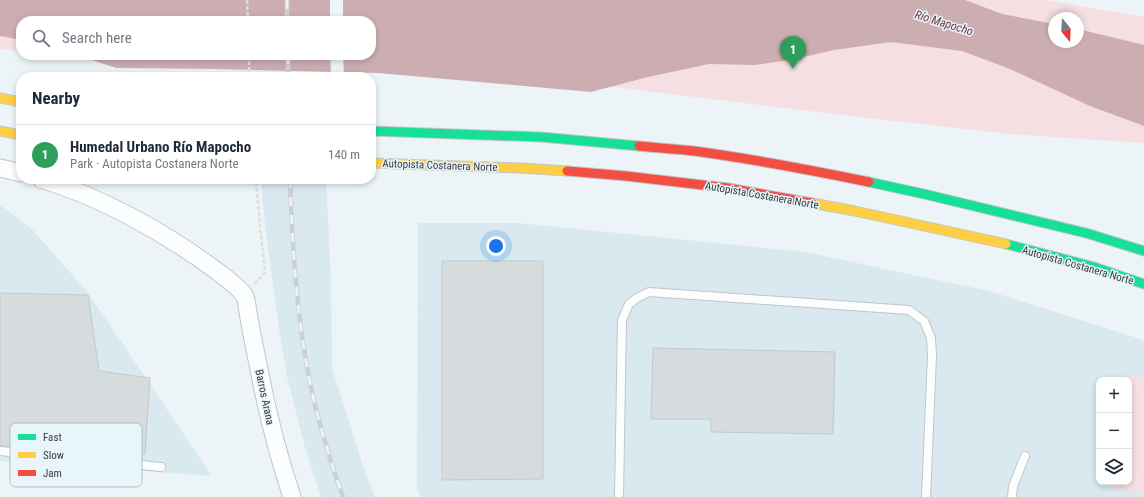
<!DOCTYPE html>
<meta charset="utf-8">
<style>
:root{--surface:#fff;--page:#f6f6f7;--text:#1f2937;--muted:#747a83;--line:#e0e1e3;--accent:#767c7f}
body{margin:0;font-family:"Roboto Condensed",sans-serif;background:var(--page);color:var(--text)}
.controls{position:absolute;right:12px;bottom:12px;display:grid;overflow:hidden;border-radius:8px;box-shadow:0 2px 6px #0003}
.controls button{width:36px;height:36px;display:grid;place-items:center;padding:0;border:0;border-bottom:1px solid var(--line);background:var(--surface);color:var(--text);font:20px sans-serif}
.compass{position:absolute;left:1048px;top:12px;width:36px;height:36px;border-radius:50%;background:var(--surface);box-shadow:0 2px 6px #0003;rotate:162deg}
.you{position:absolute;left:496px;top:246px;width:14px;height:14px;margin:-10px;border:3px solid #fff;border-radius:50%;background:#1a73e8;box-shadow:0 0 0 6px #1a73e833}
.badge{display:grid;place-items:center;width:26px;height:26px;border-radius:50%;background:var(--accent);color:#fff;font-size:13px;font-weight:700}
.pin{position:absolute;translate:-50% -33px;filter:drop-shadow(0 1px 2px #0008)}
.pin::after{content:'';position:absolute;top:21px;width:14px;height:12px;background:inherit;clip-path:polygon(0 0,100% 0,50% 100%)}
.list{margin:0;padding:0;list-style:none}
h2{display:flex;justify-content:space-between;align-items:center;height:52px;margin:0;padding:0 16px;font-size:17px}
h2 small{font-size:13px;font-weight:400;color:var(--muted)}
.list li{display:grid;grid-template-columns:26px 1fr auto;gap:12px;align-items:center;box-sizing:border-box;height:60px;padding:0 16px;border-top:1px solid var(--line)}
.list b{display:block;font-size:15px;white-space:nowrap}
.list p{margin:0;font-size:13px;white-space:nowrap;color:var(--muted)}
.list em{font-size:13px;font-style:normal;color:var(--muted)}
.icon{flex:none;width:22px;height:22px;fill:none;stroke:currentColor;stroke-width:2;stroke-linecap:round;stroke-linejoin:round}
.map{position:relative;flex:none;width:1144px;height:497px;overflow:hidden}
.search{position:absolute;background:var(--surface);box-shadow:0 2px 6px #0003;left:16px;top:16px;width:360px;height:44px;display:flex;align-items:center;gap:10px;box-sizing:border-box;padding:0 14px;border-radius:16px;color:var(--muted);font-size:15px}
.panel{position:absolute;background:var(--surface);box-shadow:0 2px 6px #0003;left:16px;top:72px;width:360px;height:112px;border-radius:16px}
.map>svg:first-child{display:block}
.built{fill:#d9e9ef;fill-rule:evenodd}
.green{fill:#f5dfe2;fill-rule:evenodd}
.water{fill:#ccadb2}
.pier{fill:#ecf4f7}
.building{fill:#d6dcde;stroke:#c3c9cb}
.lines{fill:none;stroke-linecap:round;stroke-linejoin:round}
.lane-casing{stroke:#c1c6c8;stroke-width:10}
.street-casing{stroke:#c1c6c8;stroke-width:19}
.fast-casing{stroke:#c1c6c8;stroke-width:11}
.slow-casing{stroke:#c1c6c8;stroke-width:11}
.jam-casing{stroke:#c1c6c8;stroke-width:11}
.path{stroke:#dddfdf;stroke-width:2.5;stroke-dasharray:4 2;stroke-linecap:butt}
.lane{stroke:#fcfdfe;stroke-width:8}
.street{stroke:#fcfdfe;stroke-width:17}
.fast{stroke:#16e098;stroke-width:9}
.slow{stroke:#ffcf43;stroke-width:9}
.jam{stroke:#f24e42;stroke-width:9}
.rail-casing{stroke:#cdcfd0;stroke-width:4.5}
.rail{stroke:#e8f5fb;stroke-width:3;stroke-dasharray:9;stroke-linecap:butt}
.labels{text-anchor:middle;stroke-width:3;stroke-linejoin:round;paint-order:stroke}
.street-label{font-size:11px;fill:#373c3e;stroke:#e8f5fb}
.water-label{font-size:12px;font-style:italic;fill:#743740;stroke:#e8f5fb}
.key{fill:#e8f5fb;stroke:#b3bec2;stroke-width:1}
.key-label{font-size:11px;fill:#373c3e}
</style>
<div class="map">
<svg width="1144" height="497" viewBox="0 0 1144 497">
<rect width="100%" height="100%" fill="#ecf4f7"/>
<!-- built -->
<path class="built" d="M261 179H326L331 281 332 368 365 472 375 497H321L305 447 287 377 281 342 265 226Z
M0 205 31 228 89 294 212 476 0 461Z
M418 223H517L805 252 989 291 1137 338 1144 341V497H421L417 489ZM1099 380H1129V482H1099Z"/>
<!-- green -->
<path class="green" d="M0 0H1045L1144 17V143L1010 134 833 114 502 73 205 65 70 55H371V21H21V51L0 49ZM1054 18H1078V42H1054Z
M1125 375 1144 377V493L1111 488 1112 482H1129V380H1125Z"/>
<!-- water -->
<path class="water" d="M0 0H965L1002 14 1054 24V42H1078V29L1144 45V126L1090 106 1010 69 962 51 891 42 834 50 795 59 755 65 709 64 648 77 591 92 378 73 216 69 116 68 77 55H371V21H21V40L0 36Z"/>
<!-- pier -->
<path class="pier" d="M330 0H343V21H330Z
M330 55H343L344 74H331Z"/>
<!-- building -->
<path class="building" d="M442 261H543V479L442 480Z
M0 293 88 295 99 371 150 378 145 454 0 446Z
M653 348 835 352 833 434 711 432V419H651Z"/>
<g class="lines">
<defs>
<path id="lane" d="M0 451 161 467
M619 497 622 320 629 304 637 298 649 292 909 310 924 321 931 338 932 356 926 497
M1012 497 1013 486 1025 456"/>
<path id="street" d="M0 168 21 173
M41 179C101 197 164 232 214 269 222 275 239 287 244 295 247 299 247 307 248 312 251 331 255 350 259 369 267 412 278 455 292 497"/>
<path id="fast" d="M371 131 541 137 639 146
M869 182 924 194 1086 233 1144 251
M1006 244 1094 267 1144 284"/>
<path id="slow" d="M0 98 21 102
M0 131 21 135
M371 163 520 168 567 171
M812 203 855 211 1006 244"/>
<path id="jam" d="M639 146C657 148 676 149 694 151 753 159 811 170 869 182
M567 171 626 176 728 188 812 203"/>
</defs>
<!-- lane casing -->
<use href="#lane" class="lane-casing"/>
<!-- street casing -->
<use href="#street" class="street-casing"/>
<!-- fast casing -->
<use href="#fast" class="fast-casing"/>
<!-- slow casing -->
<use href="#slow" class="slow-casing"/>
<!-- jam casing -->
<use href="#jam" class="jam-casing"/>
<!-- path -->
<path class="path" d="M247 0 248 21
M249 55V77
M255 284 265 272 260 226 256 179"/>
<!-- lane -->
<use href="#lane" class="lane"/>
<!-- street -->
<use href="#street" class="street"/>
<!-- fast -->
<use href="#fast" class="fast"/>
<!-- slow -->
<use href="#slow" class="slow"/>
<!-- jam -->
<use href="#jam" class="jam"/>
<defs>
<path id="rail" d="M287 0V21
M288 55V77
M290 179C292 242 296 305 307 367 315 411 328 455 343 497"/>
</defs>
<!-- rail casing -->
<use href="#rail" class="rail-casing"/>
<!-- rail -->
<use href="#rail" class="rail"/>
</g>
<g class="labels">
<!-- street labels -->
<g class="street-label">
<text transform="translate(440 165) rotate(2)" y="4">Autopista Costanera Norte</text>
<text transform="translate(762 195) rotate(10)" y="4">Autopista Costanera Norte</text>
<text transform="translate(1078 265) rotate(16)" y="4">Autopista Costanera Norte</text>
<text transform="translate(265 397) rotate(78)" y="4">Barros Arana</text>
</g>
<!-- water labels -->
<g class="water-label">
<text transform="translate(944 23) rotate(17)" y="4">Río Mapocho</text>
</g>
</g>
<!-- legend -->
<rect x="10" y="423" width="132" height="64" rx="6" class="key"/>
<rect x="18" y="434" width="18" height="6" fill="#16e098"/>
<rect x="18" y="452" width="18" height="6" fill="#ffcf43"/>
<rect x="18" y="470" width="18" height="6" fill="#f24e42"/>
<g class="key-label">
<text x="43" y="441">Fast</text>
<text x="43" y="459">Slow</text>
<text x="43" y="477">Jam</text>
</g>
</svg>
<div class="controls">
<button>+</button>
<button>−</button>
<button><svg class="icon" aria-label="layers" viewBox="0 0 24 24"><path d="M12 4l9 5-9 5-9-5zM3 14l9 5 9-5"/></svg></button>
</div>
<svg class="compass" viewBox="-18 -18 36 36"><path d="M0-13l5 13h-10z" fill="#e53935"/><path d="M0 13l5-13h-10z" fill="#747a83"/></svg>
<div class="you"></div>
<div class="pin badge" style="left:793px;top:69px;background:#2e9e5b">1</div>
<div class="search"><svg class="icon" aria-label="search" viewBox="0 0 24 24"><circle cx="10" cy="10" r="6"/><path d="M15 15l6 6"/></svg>Search here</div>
<section class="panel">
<h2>Nearby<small></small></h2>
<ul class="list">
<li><span class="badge" style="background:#2e9e5b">1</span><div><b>Humedal Urbano Río Mapocho</b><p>Park · Autopista Costanera Norte</p></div><em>140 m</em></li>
</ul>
</section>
</div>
